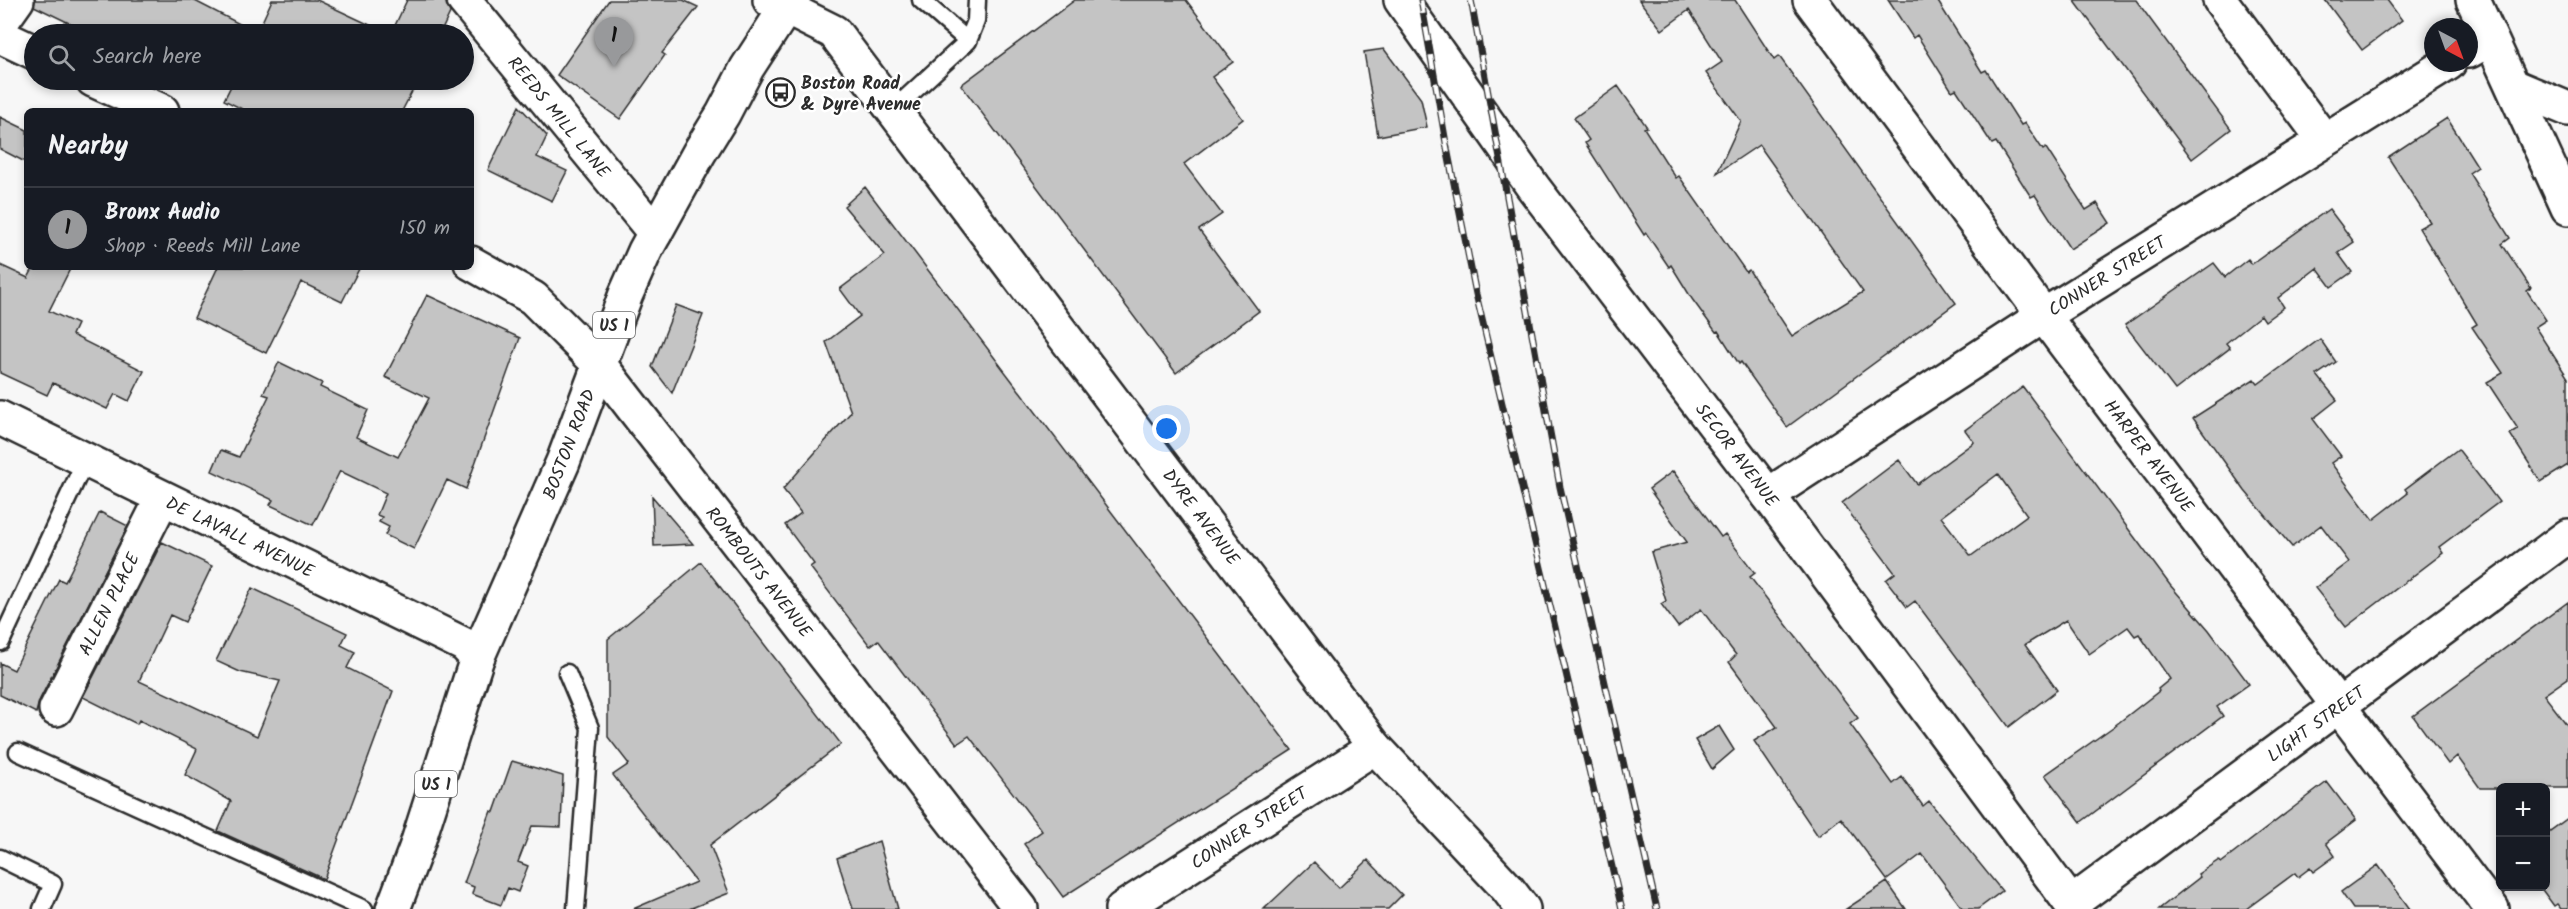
<!DOCTYPE html>
<meta charset="utf-8">
<style>
:root{--surface:#171b24;--page:#242831;--text:#f1f3f6;--muted:#9ea1a6;--line:#363941;--accent:#98999b}
body{margin:0;font-family:Kalam,sans-serif;background:var(--page);color:var(--text)}
.controls{position:absolute;right:18px;bottom:18px;display:grid;overflow:hidden;border-radius:9px;box-shadow:0 3px 9px #0003}
.controls button{width:54px;height:54px;display:grid;place-items:center;padding:0;border:0;border-bottom:2px solid var(--line);background:var(--surface);color:var(--text);font:30px sans-serif}
.compass{position:absolute;left:2424px;top:18px;width:54px;height:54px;border-radius:50%;background:var(--surface);box-shadow:0 3px 9px #0003;rotate:139deg}
.you{position:absolute;left:1167px;top:429px;width:21px;height:21px;margin:-15px;border:4px solid #fff;border-radius:50%;background:#1a73e8;box-shadow:0 0 0 9px #1a73e833}
.badge{display:grid;place-items:center;width:39px;height:39px;border-radius:50%;background:var(--accent);color:#111;font-size:20px;font-weight:700}
.pin{position:absolute;translate:-50% -50px;filter:drop-shadow(0 2px 3px #0008)}
.pin::after{content:'';position:absolute;top:32px;width:21px;height:18px;background:inherit;clip-path:polygon(0 0,100% 0,50% 100%)}
.list{margin:0;padding:0;list-style:none}
h2{display:flex;justify-content:space-between;align-items:center;height:78px;margin:0;padding:0 24px;font-size:26px}
h2 small{font-size:20px;font-weight:400;color:var(--muted)}
.list li{display:grid;grid-template-columns:39px 1fr auto;gap:18px;align-items:center;box-sizing:border-box;height:84px;padding:0 24px;border-top:2px solid var(--line)}
.list b{display:block;font-size:22px;white-space:nowrap}
.list p{margin:0;font-size:20px;white-space:nowrap;color:var(--muted)}
.list em{font-size:20px;font-style:normal;color:var(--muted)}
.icon{flex:none;width:33px;height:33px;fill:none;stroke:currentColor;stroke-width:2;stroke-linecap:round;stroke-linejoin:round}
.map{position:relative;flex:none;width:2568px;height:909px;overflow:hidden}
.search{position:absolute;background:var(--surface);box-shadow:0 3px 9px #0003;left:24px;top:24px;width:450px;height:66px;display:flex;align-items:center;gap:15px;box-sizing:border-box;padding:0 21px;border-radius:33px;color:var(--muted);font-size:22px}
.panel{position:absolute;background:var(--surface);box-shadow:0 3px 9px #0003;left:24px;top:108px;width:450px;height:162px;border-radius:9px}
.map>svg:first-child{display:block}
.building{fill:#c4c4c4;stroke:#2b2b2b;stroke-width:1.5;fill-rule:evenodd}
.lines{fill:none;stroke-linecap:round;stroke-linejoin:round}
.service-casing{stroke:#2b2b2b;stroke-width:21}
.minor-casing{stroke:#2b2b2b;stroke-width:38}
.tertiary-casing{stroke:#2b2b2b;stroke-width:38}
.primary-casing{stroke:#2b2b2b;stroke-width:38}
.service{stroke:#fff;stroke-width:16}
.minor{stroke:#fff;stroke-width:33}
.tertiary{stroke:#fff;stroke-width:33}
.primary{stroke:#fff;stroke-width:33}
.rail-casing{stroke:#2b2b2b;stroke-width:7}
.rail{stroke:#fff;stroke-width:4.5;stroke-dasharray:14;stroke-linecap:butt}
.labels{text-anchor:middle;stroke-width:5;stroke-linejoin:round;paint-order:stroke}
.shield{fill:#fff;stroke:#6b6b6b;stroke-width:1.5}
.shield-label{font-size:16px;font-weight:bold;fill:#2b2b2b}
.poi-label{font-size:18px;font-weight:bold;fill:#2b2b2b;stroke:#fff;text-anchor:start}
.street-label{font-size:18px;fill:#2b2b2b;stroke:#fff}
</style>
<div class="map">
<svg width="2568" height="909" viewBox="0 0 2568 909">
<rect width="100%" height="100%" fill="#f7f7f7"/>
<filter id="ink" filterUnits="userSpaceOnUse"><feTurbulence type="fractalNoise" baseFrequency=".0167" numOctaves="2"/><feDisplacementMap in="SourceGraphic" scale="12" xChannelSelector="R" yChannelSelector="G"/><feConvolveMatrix kernelMatrix="1 2 1 2 8 2 1 2 1" color-interpolation-filters="sRGB"/></filter>
<g filter="url(#ink)">
<!-- building -->
<path class="building" d="M35 0H193L257 33 272 0H317L389 34H92L34 6Z
M407 0H446L450 13 440 34H391Z
M609 0H683L698 7 662 53 665 55 620 119 557 75Z
M1075 0H1186L1233 62 1212 77 1243 119 1184 164 1222 214 1199 230 1259 311 1176 373 961 85Z
M1639 0H1735L1774 60 1779 56 1956 303 1787 427 1741 362 1739 364 1718 331 1716 332 1692 299 1671 265 1669 267 1646 233 1644 235 1585 143 1589 140 1574 118 1618 86 1647 127 1644 128 1676 178 1679 176 1746 272 1749 270 1792 336 1863 292 1759 145 1717 173 1741 121 1706 73 1722 62 1689 10 1662 30Z
M1888 0H1937L1982 72 1986 70 2021 125 2025 123 2043 150 2046 148 2086 210 2097 203 2110 223 2070 249 2035 195 2031 197 1996 142 1992 144 1956 89 1952 91 1917 35 1913 38Z
M2074 0H2136L2231 129 2192 159Z
M2325 0H2387L2402 20 2362 50Z
M1384 49 1421 99 1427 127 1378 136 1364 52Z
M234 80H418L402 111H246L224 100Z
M519 106 547 136 537 157 567 171 552 201 488 170Z
M0 117 27 130V163L0 149Z
M2447 118 2478 167 2469 173 2510 238 2502 244 2531 288 2527 291 2546 320 2535 327 2568 378V465L2541 482 2510 434 2518 429 2487 382 2503 373 2472 327 2477 324 2419 228 2430 222 2388 157Z
M865 187 1292 750 1063 897 1024 844 1042 831 969 736 957 744 878 640 870 646 810 567 814 564 785 525 801 513 783 489 851 412 826 342 860 316 840 289 885 255 844 206Z
M2329 209 2354 242 2338 253 2352 272 2331 287 2317 268 2278 298 2284 307 2265 321 2261 315 2226 343 2230 348 2175 390 2125 325 2214 263 2225 277 2248 259 2252 264Z
M0 265 28 278 34 267H71L49 311 77 324 72 335 144 371 129 401 115 394 107 409 53 383 47 395 0 373Z
M218 267H360L342 302 301 282 266 353 194 318Z
M427 295 520 338 466 489 447 480 414 549 385 535 389 527 379 522 382 517 377 515 386 493 340 471 313 525 270 505 273 500 212 471 221 450 239 457 269 396 263 394 279 362 322 383 320 387 368 410 356 437 398 457 429 398 385 377Z
M676 305 703 315 672 393 652 367Z
M2320 339 2336 362 2317 375 2337 400 2313 419 2341 456 2331 463 2373 520 2408 493 2405 489 2458 449 2499 502 2439 547 2443 553 2346 627 2315 588 2349 562 2321 525 2292 547 2245 491 2193 418 2254 379 2258 384Z
M2023 387 2170 585 2209 630 2249 684 2217 707 2223 716 2081 822 2045 775 2113 727 2159 691 2158 689 2170 679 2139 634 2135 636 2128 627 2089 654 2066 620 2025 645 2057 690 2009 727 1915 601 1907 607 1886 580 1895 573 1842 503 1899 460 1917 484 1974 442 1965 430ZM1998 474 2027 515 1971 556 1941 517Z
M1673 471 1721 537 1725 534 1755 573 1750 577 1858 718 1850 724 1893 784 1902 777 1923 806 1929 801 2002 891 1978 909H1963L1922 854 1887 880 1841 818 1818 836 1754 741 1777 727 1729 662 1736 655 1701 609 1678 627 1661 604 1666 601 1651 552 1687 542 1649 489Z
M652 496 693 544 654 546Z
M100 512 128 526 39 701 36 713 0 695V663L14 670 59 579 65 582Z
M162 542 212 566 185 622 170 615 139 681 257 736 280 681 240 672 216 661 252 588 347 633 341 645 355 652 347 668 393 691 324 879 218 831 231 801 185 775 197 749 139 720 137 724 83 697Z
M701 562 841 744 710 845 729 893 689 909H633L696 882 613 775 629 764 608 737V639Z
M2568 602V678L2544 695 2568 726V788H2480L2457 756 2448 764 2413 716Z
M1719 726 1734 750 1712 769 1695 740Z
M512 761 563 776 561 827 532 826 518 862 528 866 518 892 508 888 501 905 472 894 474 887 464 883 491 811 494 812Z
M2327 782 2356 820 2326 843 2335 856 2313 872 2310 868 2298 877 2295 873 2246 909H2159L2200 877 2198 874 2219 860 2221 863Z
M2568 818V909H2561L2557 904 2554 906 2540 887 2546 886V834Z
M879 841 898 909H853L837 858Z
M1368 860 1402 895 1388 909H1264L1314 862 1339 888Z
M2378 865 2410 909H2353L2341 892Z
M1887 882 1906 909H1846Z"/>
<g class="lines">
<defs>
<path id="service" d="M921 0 968 41
M893 110 968 41 976 21 977 0
M1 642 85 461
M567 673 590 728 576 909
M18 752 364 909
M0 858 53 884 42 909"/>
<path id="minor" d="M464 0 655 233
M1810 0 2064 343 2492 909
M2220 0 2324 140
M0 24 17 0
M0 36 34 52
M2469 51 2490 39
M93 80 162 111
M2513 86 2568 109
M471 263 533 298 599 364 1021 909
M0 418 465 645 477 658
M1768 495 2043 316 2449 63
M56 709 162 499
M2072 903 2568 536
M1122 909 1375 747"/>
<path id="tertiary" d="M770 0 834 32 1375 747 1507 888 1523 909
M1401 0 1533 187 1768 495 2075 909
M2473 0 2568 208"/>
<path id="primary" d="M393 909 416 848 477 658 563 462 626 294 645 251 699 153 723 114 747 68 791 0"/>
</defs>
<!-- service casing -->
<use href="#service" class="service-casing"/>
<!-- minor casing -->
<use href="#minor" class="minor-casing"/>
<!-- tertiary casing -->
<use href="#tertiary" class="tertiary-casing"/>
<!-- primary casing -->
<use href="#primary" class="primary-casing"/>
<!-- service -->
<use href="#service" class="service"/>
<!-- minor -->
<use href="#minor" class="minor"/>
<!-- tertiary -->
<use href="#tertiary" class="tertiary"/>
<!-- primary -->
<use href="#primary" class="primary"/>
<defs>
<path id="rail" d="M1421 0 1446 143 1476 294 1622 909
M1471 0 1560 487 1657 909"/>
</defs>
<!-- rail casing -->
<use href="#rail" class="rail-casing"/>
<!-- rail -->
<use href="#rail" class="rail"/>
</g>
</g>
<!-- icons -->
<defs>
<symbol id="bus-ring" viewBox="-11 -11 22 22"><circle r="9.5" fill="#fff" stroke="#2b2b2b" stroke-width="1.5"/><path d="M-5-6H5V4H4V6H2V4H-2V6H-4V4H-5ZM-3.5-4V0h7V-4ZM-3.5 1.2v1.5H-2V1.2ZM2 1.2v1.5H3.5V1.2Z" fill="#2b2b2b"/></symbol>
</defs>
<g fill-rule="evenodd">
<use href="#bus-ring" x="764" y="76" width="33" height="33"/>
</g>
<g class="labels">
<!-- shield labels -->
<g class="shield">
<rect x="593" y="312" width="42" height="26" rx="4.5"/>
<rect x="415" y="771" width="42" height="26" rx="4.5"/>
</g>
<g class="shield-label">
<text x="614" y="331">US 1</text>
<text x="436" y="790">US 1</text>
</g>
<!-- poi labels -->
<g class="poi-label">
<text x="801" y="89">Boston Road<tspan x="801" dy="21">&amp; Dyre Avenue</tspan></text>
</g>
<!-- street labels -->
<g class="street-label">
<text transform="translate(559 117) rotate(51)" y="6">REEDS MILL LANE</text>
<text transform="translate(2107 276) rotate(-32)" y="6">CONNER STREET</text>
<text transform="translate(569 444) rotate(-69)" y="6">BOSTON ROAD</text>
<text transform="translate(1737 455) rotate(53)" y="6">SECOR AVENUE</text>
<text transform="translate(2149 456) rotate(53)" y="6">HARPER AVENUE</text>
<text transform="translate(1201 517) rotate(53)" y="6">DYRE AVENUE</text>
<text transform="translate(240 537) rotate(26)" y="6">DE LAVALL AVENUE</text>
<text transform="translate(759 572) rotate(52)" y="6">ROMBOUTS AVENUE</text>
<text transform="translate(109 604) rotate(-63)" y="6">ALLEN PLACE</text>
<text transform="translate(2316 724) rotate(-36)" y="6">LIGHT STREET</text>
<text transform="translate(1249 828) rotate(-33)" y="6">CONNER STREET</text>
</g>
</g>
</svg>
<div class="controls">
<button>+</button>
<button>−</button>
</div>
<svg class="compass" viewBox="-18 -18 36 36"><path d="M0-13l5 13h-10z" fill="#e53935"/><path d="M0 13l5-13h-10z" fill="#9ea1a6"/></svg>
<div class="you"></div>
<div class="pin badge" style="left:614px;top:67px">1</div>
<div class="search"><svg class="icon" aria-label="search" viewBox="0 0 24 24"><circle cx="10" cy="10" r="6"/><path d="M15 15l6 6"/></svg>Search here</div>
<section class="panel">
<h2>Nearby<small></small></h2>
<ul class="list">
<li><span class="badge">1</span><div><b>Bronx Audio</b><p>Shop · Reeds Mill Lane</p></div><em>150 m</em></li>
</ul>
</section>
</div>
